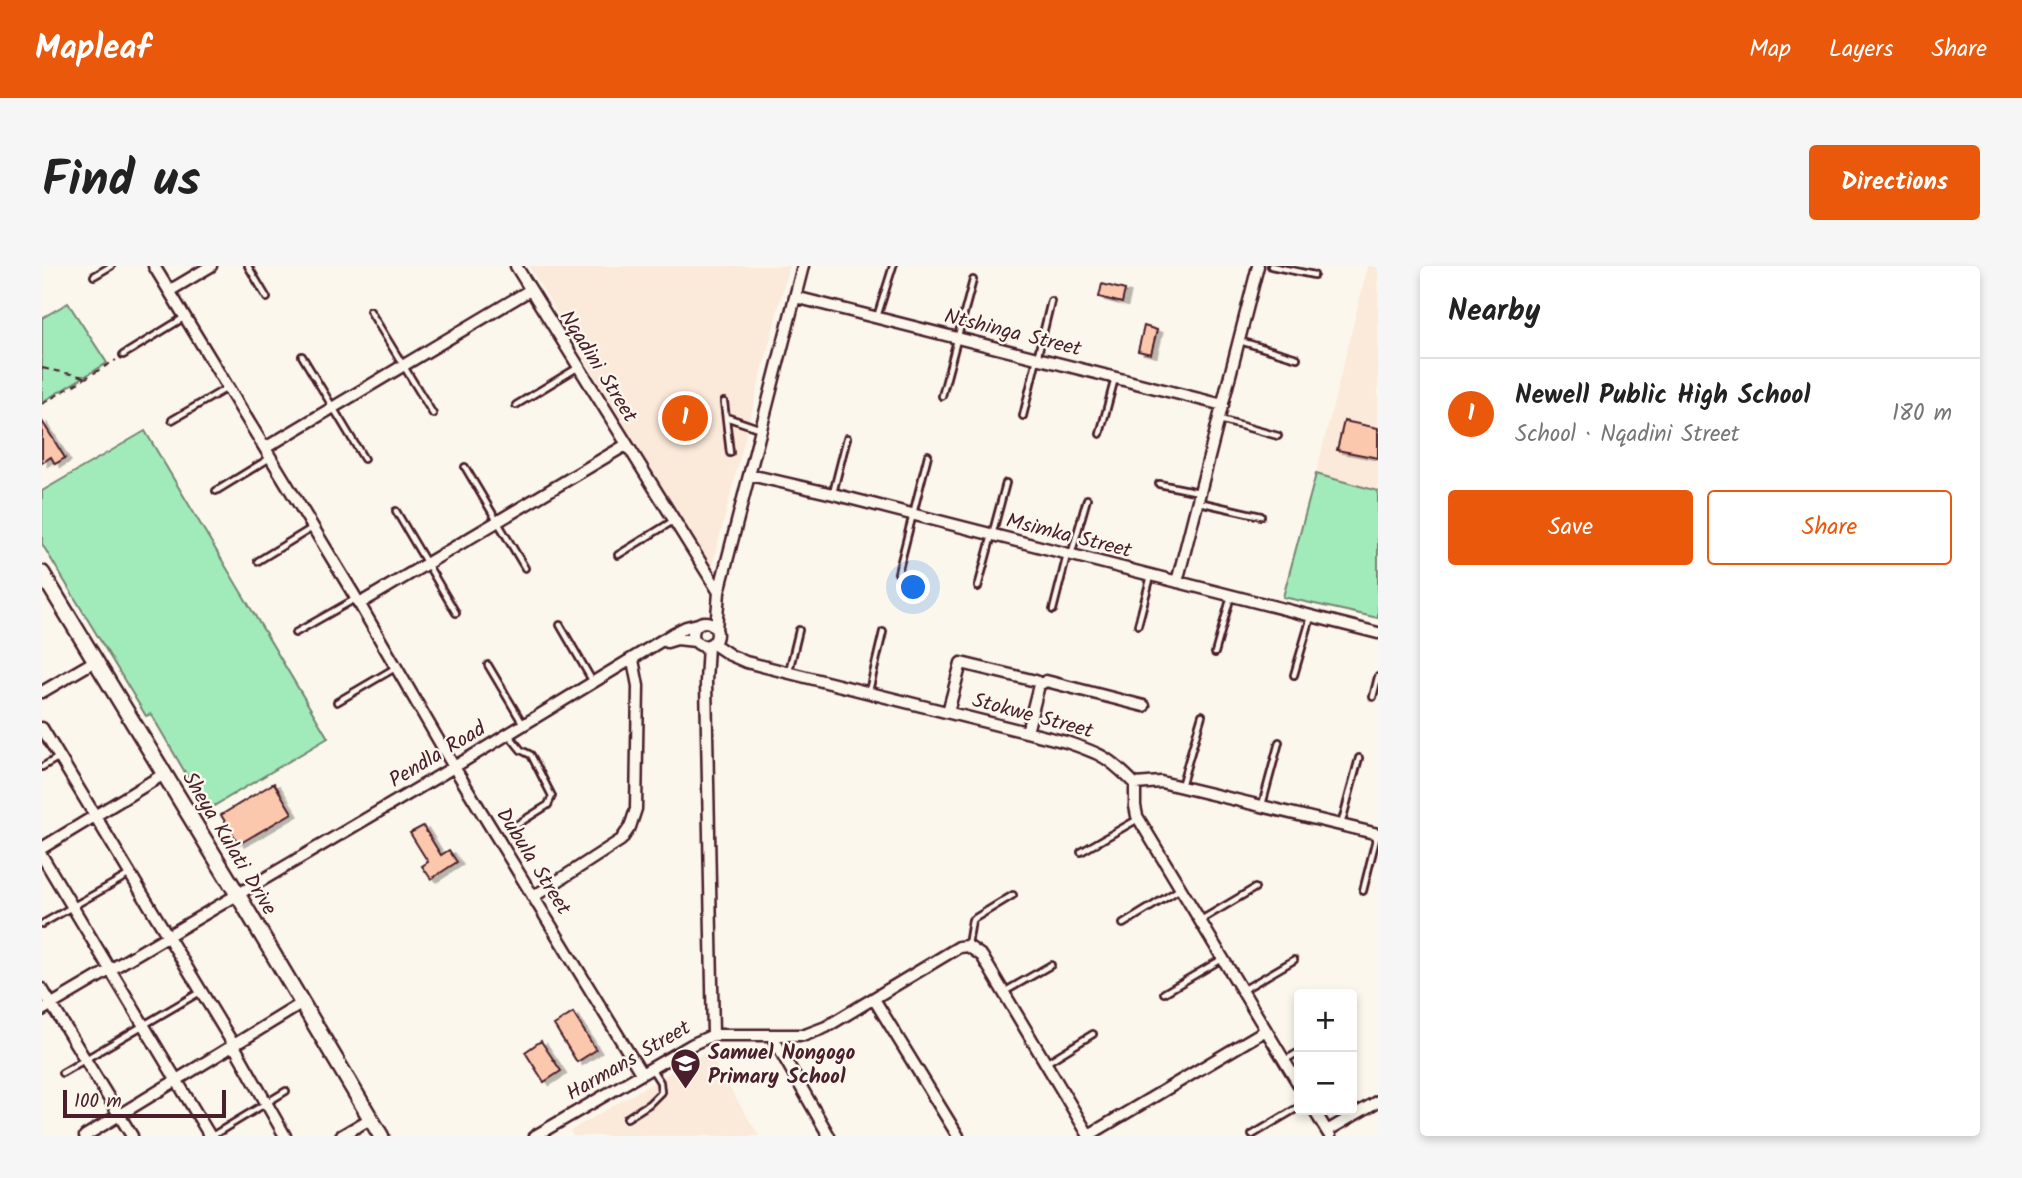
<!DOCTYPE html>
<meta charset="utf-8">
<style>
:root{--surface:#fff;--page:#f6f6f6;--text:#222;--muted:#767676;--line:#e0e0e0;--accent:#ea580c}
body{margin:0;font-family:Kalam,sans-serif;background:var(--page);color:var(--text)}
.controls{position:absolute;right:21px;bottom:21px;display:grid;overflow:hidden;border-radius:7px;box-shadow:0 4px 10px #0003}
.controls button{width:63px;height:63px;display:grid;place-items:center;padding:0;border:0;border-bottom:2px solid var(--line);background:var(--surface);color:var(--text);font:35px sans-serif}
.scale{position:absolute;left:21px;bottom:18px;width:163px;box-sizing:border-box;padding-left:7px;border:4px solid #4a1f2b;border-top:0;font-size:19px;line-height:24px;white-space:nowrap;color:#4a1f2b;-webkit-text-stroke:5px #fbf7ec;paint-order:stroke}
.you{position:absolute;left:872px;top:322px;width:24px;height:24px;margin:-18px;border:5px solid #fff;border-radius:50%;background:#1a73e8;box-shadow:0 0 0 10px #1a73e833}
.badge{display:grid;place-items:center;width:46px;height:46px;border-radius:50%;background:var(--accent);color:#fff;font-size:23px;font-weight:700}
.pin{position:absolute;translate:-50% -50%;border:4px solid #fff;box-shadow:0 2px 7px #0006}
.list{margin:0;padding:0;list-style:none}
h2{display:flex;justify-content:space-between;align-items:center;height:91px;margin:0;padding:0 28px;font-size:30px}
h2 small{font-size:23px;font-weight:400;color:var(--muted)}
.list li{display:grid;grid-template-columns:46px 1fr auto;gap:21px;align-items:center;box-sizing:border-box;height:112px;padding:0 28px;border-top:2px solid var(--line)}
.list b{display:block;font-size:26px;white-space:nowrap}
.list p{margin:0;font-size:23px;white-space:nowrap;color:var(--muted)}
.list em{font-size:23px;font-style:normal;color:var(--muted)}
.actions{display:flex;gap:14px;padding:21px 28px}
.actions a{flex:1;padding:16px 0;border:2px solid var(--accent);border-radius:7px;text-align:center;font-size:24px;color:var(--accent)}
.actions .main{background:var(--accent);color:#fff}
.map{position:relative;flex:none;width:1336px;height:870px;overflow:hidden;border-radius:7px}
header{display:flex;align-items:center;gap:42px;box-sizing:border-box;height:98px;padding:0 35px;background:var(--accent);color:#fff}
header strong{font-size:33px}
nav{display:flex;gap:38px;margin-inline-start:auto;font-size:24px}
.intro{display:flex;align-items:center;justify-content:space-between;box-sizing:border-box;height:168px;padding:0 42px}
h1{margin:0;font-size:49px}
.button{padding:18px 32px;border-radius:7px;background:var(--accent);color:#fff;font-size:24px;font-weight:700}
main{display:flex;gap:42px;padding:0 42px}
aside{flex:1;background:var(--surface);border-radius:7px;box-shadow:0 4px 10px #0003}
.map>svg:first-child{display:block}
.built{fill:#fbe9d9}
.green{fill:#a1eaba;stroke:#768472;stroke-width:2}
.building{fill:#fcc8ad;stroke:#4a1f2b;stroke-width:2;filter:url(#shadow)}
.lines{fill:none;stroke-linecap:round;stroke-linejoin:round}
.lane-casing{stroke:#4a1f2b;stroke-width:10}
.street-casing{stroke:#4a1f2b;stroke-width:15}
.secondary-casing{stroke:#4a1f2b;stroke-width:19}
.path{stroke:#4a1f2b;stroke-width:2;stroke-dasharray:7 5;stroke-linecap:butt}
.lane{stroke:#fbf7ec;stroke-width:4.5}
.street{stroke:#fbf7ec;stroke-width:10}
.secondary{stroke:#fbf7ec;stroke-width:14}
.labels{text-anchor:middle;stroke-width:5;stroke-linejoin:round;paint-order:stroke}
.street-label{font-size:21px;fill:#4a1f2b;stroke:#fbf7ec}
.poi-label{font-size:21px;font-weight:bold;fill:#4a1f2b;stroke:#fbf7ec;text-anchor:start}
</style>
<header>
<strong>Mapleaf</strong>
<nav><a>Map</a><a>Layers</a><a>Share</a></nav>
</header>
<div class="intro"><h1>Find us</h1><a class="button">Directions</a></div>
<main>
<div class="map">
<svg width="1336" height="870" viewBox="0 0 1336 870">
<defs>
<filter id="shadow"><feDropShadow dx="5.5" dy="3" stdDeviation="0" flood-color="#0004"/></filter>
</defs>
<rect width="100%" height="100%" fill="#fbf7ec"/>
<filter id="ink" filterUnits="userSpaceOnUse"><feTurbulence type="fractalNoise" baseFrequency=".0143" numOctaves="2"/><feDisplacementMap in="SourceGraphic" scale="14" xChannelSelector="R" yChannelSelector="G"/><feConvolveMatrix kernelMatrix="1 2 1 2 8 2 1 2 1" color-interpolation-filters="sRGB"/></filter>
<g filter="url(#ink)">
<!-- built -->
<path class="built" d="M487 0H747L669 304Z
M1326 0H1336V225L1274 208Z
M665 785 717 870H531L528 865Z"/>
<!-- green -->
<path class="green" d="M26 37 65 97 0 136V52Z
M103 165 286 472 165 544 109 448 104 450 0 278V225Z
M1274 208 1336 225V352L1241 331Z"/>
<!-- building -->
<path class="building" d="M1060 18 1083 24 1080 37 1057 31Z
M1102 60 1115 64 1109 88 1096 85Z
M0 155 23 192 13 198 9 191 0 197Z
M1302 155 1336 162V192L1295 184Z
M232 517 250 547 197 578 179 549Z
M381 560 399 589 407 584 415 596 389 613 380 600 386 596 368 567Z
M531 747 554 784 535 796 512 759Z
M499 775 519 805 502 816 483 786Z"/>
<g class="lines">
<defs>
<path id="lane" d="M206 0 225 32
M1229 0 1272 9
M52 10 69 0
M328 45 391 148
M835 51 851 0
M1198 75 1255 92
M81 89 143 51
M260 90 322 193
M900 130 931 14
M682 136 688 187
M474 139 535 102
M981 150 1009 35
M684 151 719 163
M130 154 185 122
M1178 154 1236 170
M1058 168 1073 112
M423 201 483 302
M1117 218 1157 226
M174 225 228 192
M791 227 805 172
M1157 236 1219 250
M354 245 414 347
M576 289 631 255
M1029 289 1045 233
M216 295 270 262
M856 307 886 189
M936 321 964 217
M1011 344 1025 289
M518 359 551 416
M1096 359 1109 310
M253 367 313 333
M1173 387 1189 330
M446 399 481 458
M747 405 757 364
M1252 409 1269 351
M827 425 841 366
M1331 431 1336 411
M295 436 353 402
M467 469 479 484 489 489 510 530 506 539 471 561
M0 501 17 491
M1139 520 1160 449
M1220 539 1237 476
M1299 559 1317 492
M1039 586 1096 553
M1321 625 1335 569
M1159 654 1213 622
M0 658 88 608
M1081 658 1138 623
M926 679 930 654 971 629
M1201 724 1252 694
M962 726 1009 699
M1122 727 1180 693
M1243 794 1257 786
M1004 797 1051 768
M20 807 158 726
M585 852 607 838 619 826 618 816 609 802
M1210 869 1257 841
M170 870 244 825"/>
<path id="street" d="M112 0 314 332 412 501 599 807
M474 0 677 326
M127 25 169 0
M753 31 1181 139
M223 182 488 24
M708 209 791 228 1336 367
M1135 316 1216 0
M317 338 584 179
M651 368a12 12 0 1 1 24 0a12 12 0 1 1-24 0Z
M674 363 677 326 761 0
M625 376 635 373 653 375
M670 377 688 389 704 396 1024 476C1060 488 1066 491 1093 518L1119 516 1336 568
M666 379 664 416 671 769
M997 419 1004 415 1102 440
M0 426 53 395
M906 446 919 397 994 415 997 419 985 466
M0 462 191 778 243 870
M1093 518V540L1095 550 1257 819
M0 582 122 508
M0 590 168 870
M491 631 579 574 588 561 594 543 596 420 591 394
M0 723 90 870
M832 733 916 870
M0 744 412 501 632 367 644 361 656 358
M730 770 787 870
M1272 844 1288 870
M1285 865 1336 835
M1047 869 1224 764
M43 870 259 738
M299 870 328 853
M493 870 651 778 671 769H763L784 761 917 681 926 680 940 690 1047 870"/>
<path id="secondary" d="M0 307 196 629 339 870"/>
</defs>
<!-- lane casing -->
<use href="#lane" class="lane-casing"/>
<!-- street casing -->
<use href="#street" class="street-casing"/>
<!-- secondary casing -->
<use href="#secondary" class="secondary-casing"/>
<!-- path -->
<path class="path" d="M0 102 43 111
M0 138 74 94"/>
<!-- lane -->
<use href="#lane" class="lane"/>
<!-- street -->
<use href="#street" class="street"/>
<!-- secondary -->
<use href="#secondary" class="secondary"/>
</g>
</g>
<!-- icons -->
<defs>
<symbol id="school-pin" viewBox="-11 -11 22 30"><path d="M0 17L-7.5 6A9.5 9.5 0 1 1 7.5 6Z" fill="#4a1f2b" stroke="#fbf7ec"/><path d="M0-5L7-2L0 1L-7-2ZM-4 1L0 2.5L4 1V4Q0 6-4 4Z" fill="#fff"/></symbol>
</defs>
<g fill-rule="evenodd">
<use href="#school-pin" x="626" y="780" width="35" height="47"/>
</g>
<g class="labels">
<!-- street labels -->
<g class="street-label">
<text transform="translate(971 66) rotate(14)" y="7">Ntshinga Street</text>
<text transform="translate(557 100) rotate(58)" y="7">Nqadini Street</text>
<text transform="translate(1027 269) rotate(14)" y="7">Msimka Street</text>
<text transform="translate(991 449) rotate(15)" y="7">Stokwe Street</text>
<text transform="translate(395 488) rotate(-31)" y="7">Pendla Road</text>
<text transform="translate(188 577) rotate(59)" y="7">Sheya Kulati Drive</text>
<text transform="translate(492 595) rotate(58)" y="7">Dubula Street</text>
<text transform="translate(586 794) rotate(-30)" y="7">Harmans Street</text>
</g>
<!-- poi labels -->
<g class="poi-label">
<text x="666" y="793">Samuel Nongogo<tspan x="666" dy="24">Primary School</tspan></text>
</g>
</g>
</svg>
<div class="controls">
<button>+</button>
<button>−</button>
</div>
<div class="scale">100 m</div>
<div class="you"></div>
<div class="pin badge" style="left:643px;top:152px">1</div>
</div>
<aside>
<h2>Nearby<small></small></h2>
<ul class="list">
<li><span class="badge">1</span><div><b>Newell Public High School</b><p>School · Nqadini Street</p></div><em>180 m</em></li>
</ul>
<div class="actions"><a class="main">Save</a><a>Share</a></div>
</aside>
</main>
